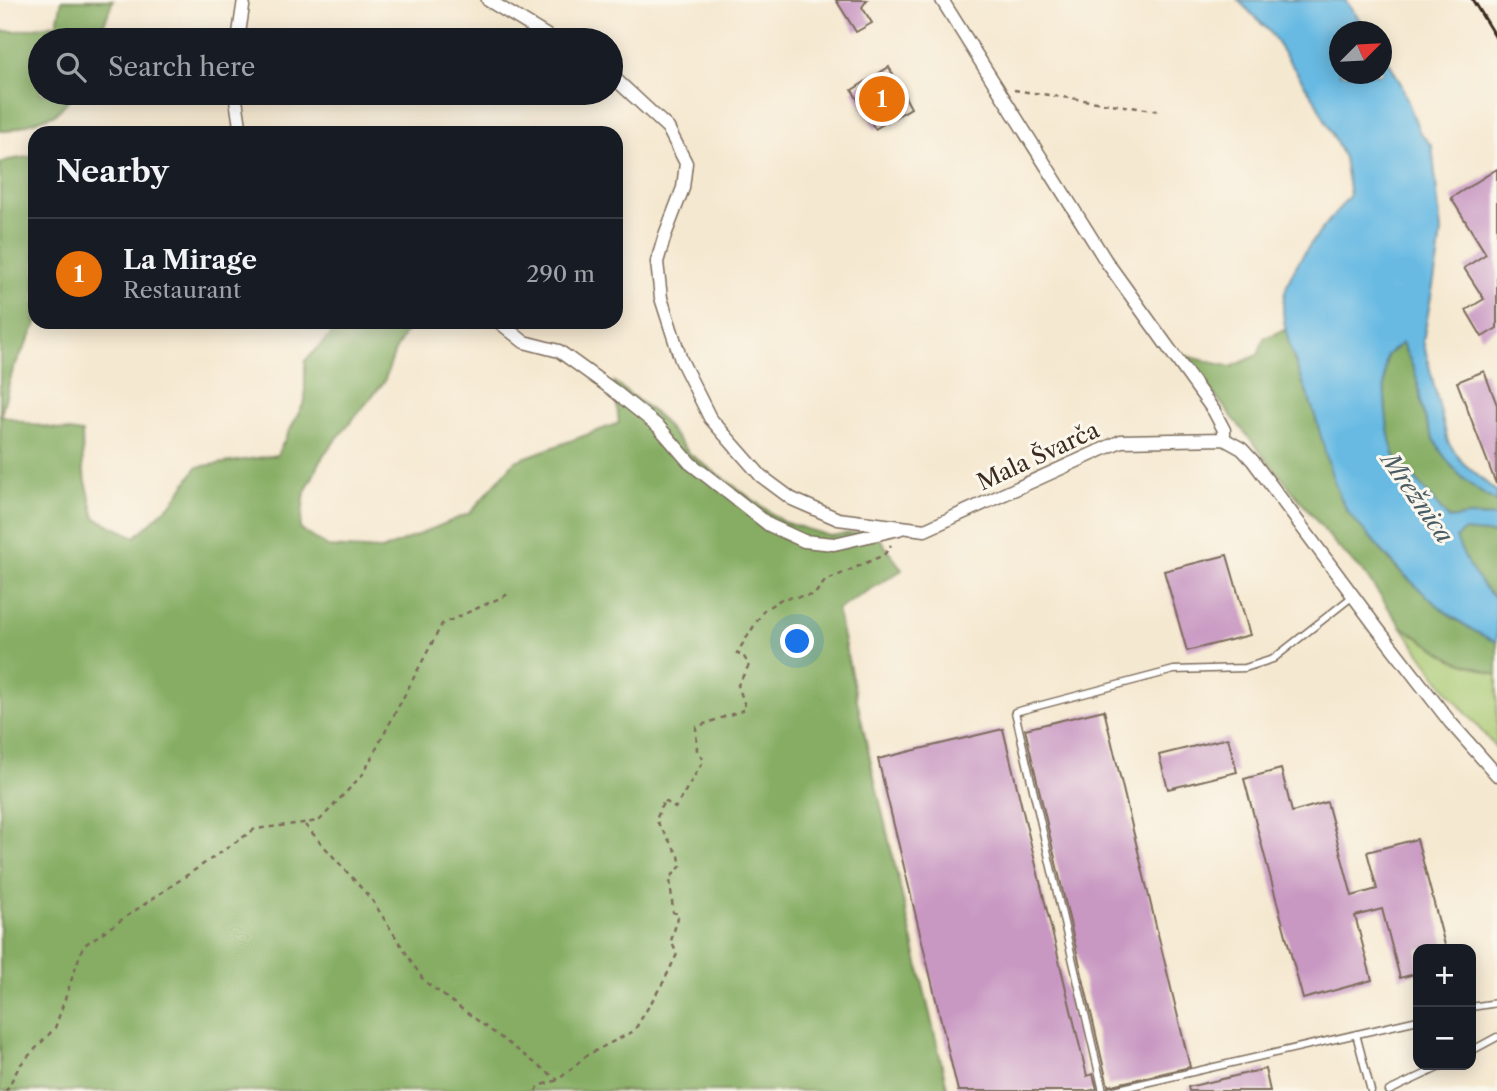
<!DOCTYPE html>
<meta charset="utf-8">
<style>
:root{--surface:#171b24;--page:#20242c;--text:#f1f3f6;--muted:#9ea1a6;--line:#363941;--accent:#0f766e}
body{margin:0;font-family:"Libre Caslon Text",serif;background:var(--page);color:var(--text)}
.controls{position:absolute;right:21px;bottom:21px;display:grid;overflow:hidden;border-radius:14px;box-shadow:0 4px 18px #0003}
.controls button{width:63px;height:63px;display:grid;place-items:center;padding:0;border:0;border-bottom:2px solid var(--line);background:var(--surface);color:var(--text);font:35px sans-serif}
.compass{position:absolute;left:1329px;top:21px;width:63px;height:63px;border-radius:50%;background:var(--surface);box-shadow:0 4px 18px #0003;rotate:66deg}
.you{position:absolute;left:798px;top:642px;width:24px;height:24px;margin:-18px;border:5px solid #fff;border-radius:50%;background:#1a73e8;box-shadow:0 0 0 10px #1a73e833}
.badge{display:grid;place-items:center;width:46px;height:46px;border-radius:50%;background:var(--accent);color:#fff;font-size:23px;font-weight:700}
.pin{position:absolute;translate:-50% -50%;border:4px solid #fff;box-shadow:0 2px 7px #0006}
.list{margin:0;padding:0;list-style:none}
h2{display:flex;justify-content:space-between;align-items:center;height:91px;margin:0;padding:0 28px;font-size:30px}
h2 small{font-size:23px;font-weight:400;color:var(--muted)}
.list li{display:grid;grid-template-columns:46px 1fr auto;gap:21px;align-items:center;box-sizing:border-box;height:112px;padding:0 28px;border-top:2px solid var(--line)}
.list b{display:block;font-size:26px;white-space:nowrap}
.list p{margin:0;font-size:23px;white-space:nowrap;color:var(--muted)}
.list em{font-size:23px;font-style:normal;color:var(--muted)}
.icon{flex:none;width:38px;height:38px;fill:none;stroke:currentColor;stroke-width:2;stroke-linecap:round;stroke-linejoin:round}
.map{position:relative;flex:none;width:1497px;height:1091px;overflow:hidden}
.search{position:absolute;background:var(--surface);box-shadow:0 4px 18px #0003;left:28px;top:28px;width:595px;height:77px;display:flex;align-items:center;gap:18px;box-sizing:border-box;padding:0 24px;border-radius:38px;color:var(--muted);font-size:26px}
.panel{position:absolute;background:var(--surface);box-shadow:0 4px 18px #0003;left:28px;top:126px;width:595px;height:203px;border-radius:21px}
.map>svg:first-child{display:block}
.green{fill:#a8c972;stroke:#727a48;stroke-width:2}
.forest{fill:#86ad64;stroke:#606c41;stroke-width:2}
.water{fill:#67bae3;stroke:#517280;stroke-width:2}
.building{fill:#c897c2}
.lines{fill:none;stroke-linecap:round;stroke-linejoin:round}
.lane-casing{stroke:#7c6c5c;stroke-width:9}
.street-casing{stroke:#7c6c5c;stroke-width:15}
.path{stroke:#7c6c5c;stroke-width:2.5;stroke-dasharray:5 5;stroke-linecap:butt}
.lane{stroke:#fff;stroke-width:6}
.street{stroke:#fff;stroke-width:12}
.rail{stroke:#3b2a1e;stroke-width:3.5}
.labels{text-anchor:middle;stroke-width:6;stroke-linejoin:round;paint-order:stroke}
.street-label{font-size:23px;fill:#3b2a1e;stroke:#fbf7ec}
.water-label{font-size:24px;font-style:italic;fill:#4a5c63;stroke:#fbf7ec}
</style>
<div class="map">
<svg width="1497" height="1091" viewBox="0 0 1497 1091">
<rect width="100%" height="100%" fill="#fbf7ec"/>
<filter id="ink" filterUnits="userSpaceOnUse"><feTurbulence type="fractalNoise" baseFrequency=".0143" numOctaves="2"/><feDisplacementMap in="SourceGraphic" scale="14" xChannelSelector="R" yChannelSelector="G"/><feConvolveMatrix kernelMatrix="1 2 1 2 8 2 1 2 1" color-interpolation-filters="sRGB"/></filter>
<filter id="wash" filterUnits="userSpaceOnUse"><feTurbulence type="fractalNoise" baseFrequency=".00686" numOctaves="4" result="noise"/><feDisplacementMap in="SourceGraphic" scale="28" xChannelSelector="R" yChannelSelector="G"/><feGaussianBlur stdDeviation="1.57" result="paint"/><feColorMatrix in="noise" values="0 0 0 0 0 0 0 0 0 0 0 0 0 0 0 0 0 1.4 0 .05"/><feComposite in="paint" operator="in"/></filter>
<g filter="url(#wash)">
<rect width="100%" height="100%" fill="#f5e8d0"/>
<!-- green -->
<path class="green" d="M1401 626 1452 659 1497 675V749L1447 691Z"/>
<!-- forest -->
<path class="forest" d="M62 0H113L105 22 92 40H40V93H75L56 114 8 131H0V31H18L57 24Z
M35 156V322H38L13 369 1 415 29 424 82 433 83 469 95 518 135 537 173 502 197 467 277 455 305 401V361L337 329 341 322H411L395 351 384 382 324 454 305 492 300 529 328 547 382 550 470 513 515 461 619 423 614 382 658 416 690 454 783 522 830 536 874 530 902 570 837 610 874 777 948 1091H0V164L8 160Z
M1287 329 1294 360 1313 408 1331 472 1347 510 1397 569 1454 619 1497 642V675L1452 659 1401 626 1365 574 1337 546 1182 355 1231 367 1258 355 1264 338Z
M1402 343C1407 355 1414 366 1417 379 1420 389 1420 401 1423 411 1435 453 1459 482 1497 502V517L1470 516 1449 519C1437 505 1425 491 1414 477 1410 473 1405 471 1401 467 1385 448 1382 379 1387 355Z
M1463 531 1497 534V600C1478 584 1465 561 1456 538Z"/>
<!-- water -->
<path class="water" d="M1238 0H1345L1368 31 1340 32V74H1382V49L1401 84 1420 133 1432 146 1441 231 1438 258 1423 341 1448 442 1463 463 1497 492V502C1459 482 1435 453 1423 411 1420 401 1420 389 1417 379 1414 367 1407 354 1402 343L1387 355C1382 379 1385 448 1401 467 1405 471 1410 473 1414 477 1425 491 1437 505 1449 519L1470 516 1497 517V534L1463 531 1456 538C1465 561 1478 584 1497 600V642C1449 623 1404 577 1371 538 1363 529 1353 520 1347 510 1328 477 1324 439 1311 404 1301 376 1278 326 1284 297 1290 262 1329 222 1350 195L1344 158 1315 100 1269 31Z"/>
<g id="blocks">
<!-- building -->
<path class="building" d="M836 0H867L862 7 872 23 856 32Z
M889 67 911 108 875 129 852 90Z
M1497 169V328L1482 337 1466 310 1484 299 1464 268 1486 254 1451 198Z
M1484 371 1497 405 1496 484 1457 382Z
M1227 555 1250 635 1187 651 1164 571Z
M1104 710 1190 1067 1108 1086 1025 729Z
M1003 729 1087 1076 1093 1074 1097 1089 1088 1091H958L878 759Z
M1228 738 1237 772 1168 789 1159 755Z
M1281 769 1292 812 1327 802 1352 896 1377 889 1367 852 1417 839 1446 949H1418V973L1400 978 1382 909 1355 916 1372 980 1303 999 1244 779Z
M1265 1069 1270 1091H1189L1188 1087Z"/>
</g>
</g>
<g filter="url(#ink)">
<use href="#blocks" fill-opacity="0" stroke="#7c6c5c" stroke-width="2"/>
<g class="lines">
<defs>
<path id="lane" d="M1471 1007 1497 1003
M1356 1034 1371 1091
M1471 1051 1497 1037
M1103 1091 1015 712 1174 670 1245 668 1273 659 1353 596
M1110 1091 1418 1020
M1389 1091 1444 1065"/>
<path id="street" d="M488 0 554 40
M942 0 1106 261 1214 411 1224 430V439
M238 40 244 0
M611 75 668 128 686 163 683 188 665 235 657 262 661 298 681 360 710 418 761 476 792 499 838 519 925 530 1121 441 1224 439 1242 449 1253 461 1377 628 1450 722 1497 775
M235 93 241 133
M499 322 524 342 559 351 613 390 659 427 690 463 769 525 804 541 834 544 899 529"/>
</defs>
<!-- lane casing -->
<use href="#lane" class="lane-casing"/>
<!-- street casing -->
<use href="#street" class="street-casing"/>
<!-- path -->
<path class="path" d="M1014 90 1159 111
M305 825 372 900 424 981 558 1080
M6 1091 20 1065 55 1028 83 946 255 829 319 821 363 774 442 624 511 593
M536 1091 539 1086 558 1080 587 1055 634 1031 664 981 677 954 671 941 679 914 673 912 670 878 681 866 679 856 656 820 664 800 675 808 704 760 697 751 696 727 746 709 738 685 749 665 743 655 737 653 764 610 783 598 814 595 825 581 884 555 891 545"/>
<!-- lane -->
<use href="#lane" class="lane"/>
<!-- street -->
<use href="#street" class="street"/>
<!-- rail -->
<path class="rail" d="M1473 0 1497 39"/>
</g>
</g>
<g class="labels">
<!-- street labels -->
<g class="street-label">
<text transform="translate(1038 456) rotate(-25)" y="8">Mala Švarča</text>
</g>
<!-- water labels -->
<g class="water-label">
<text transform="translate(1417 498) rotate(55)" y="8">Mrežnica</text>
</g>
</g>
</svg>
<div class="controls">
<button>+</button>
<button>−</button>
</div>
<svg class="compass" viewBox="-18 -18 36 36"><path d="M0-13l5 13h-10z" fill="#e53935"/><path d="M0 13l5-13h-10z" fill="#9ea1a6"/></svg>
<div class="you"></div>
<div class="pin badge" style="left:882px;top:99px;background:#e8710a">1</div>
<div class="search"><svg class="icon" aria-label="search" viewBox="0 0 24 24"><circle cx="10" cy="10" r="6"/><path d="M15 15l6 6"/></svg>Search here</div>
<section class="panel">
<h2>Nearby<small></small></h2>
<ul class="list">
<li><span class="badge" style="background:#e8710a">1</span><div><b>La Mirage</b><p>Restaurant</p></div><em>290 m</em></li>
</ul>
</section>
</div>
